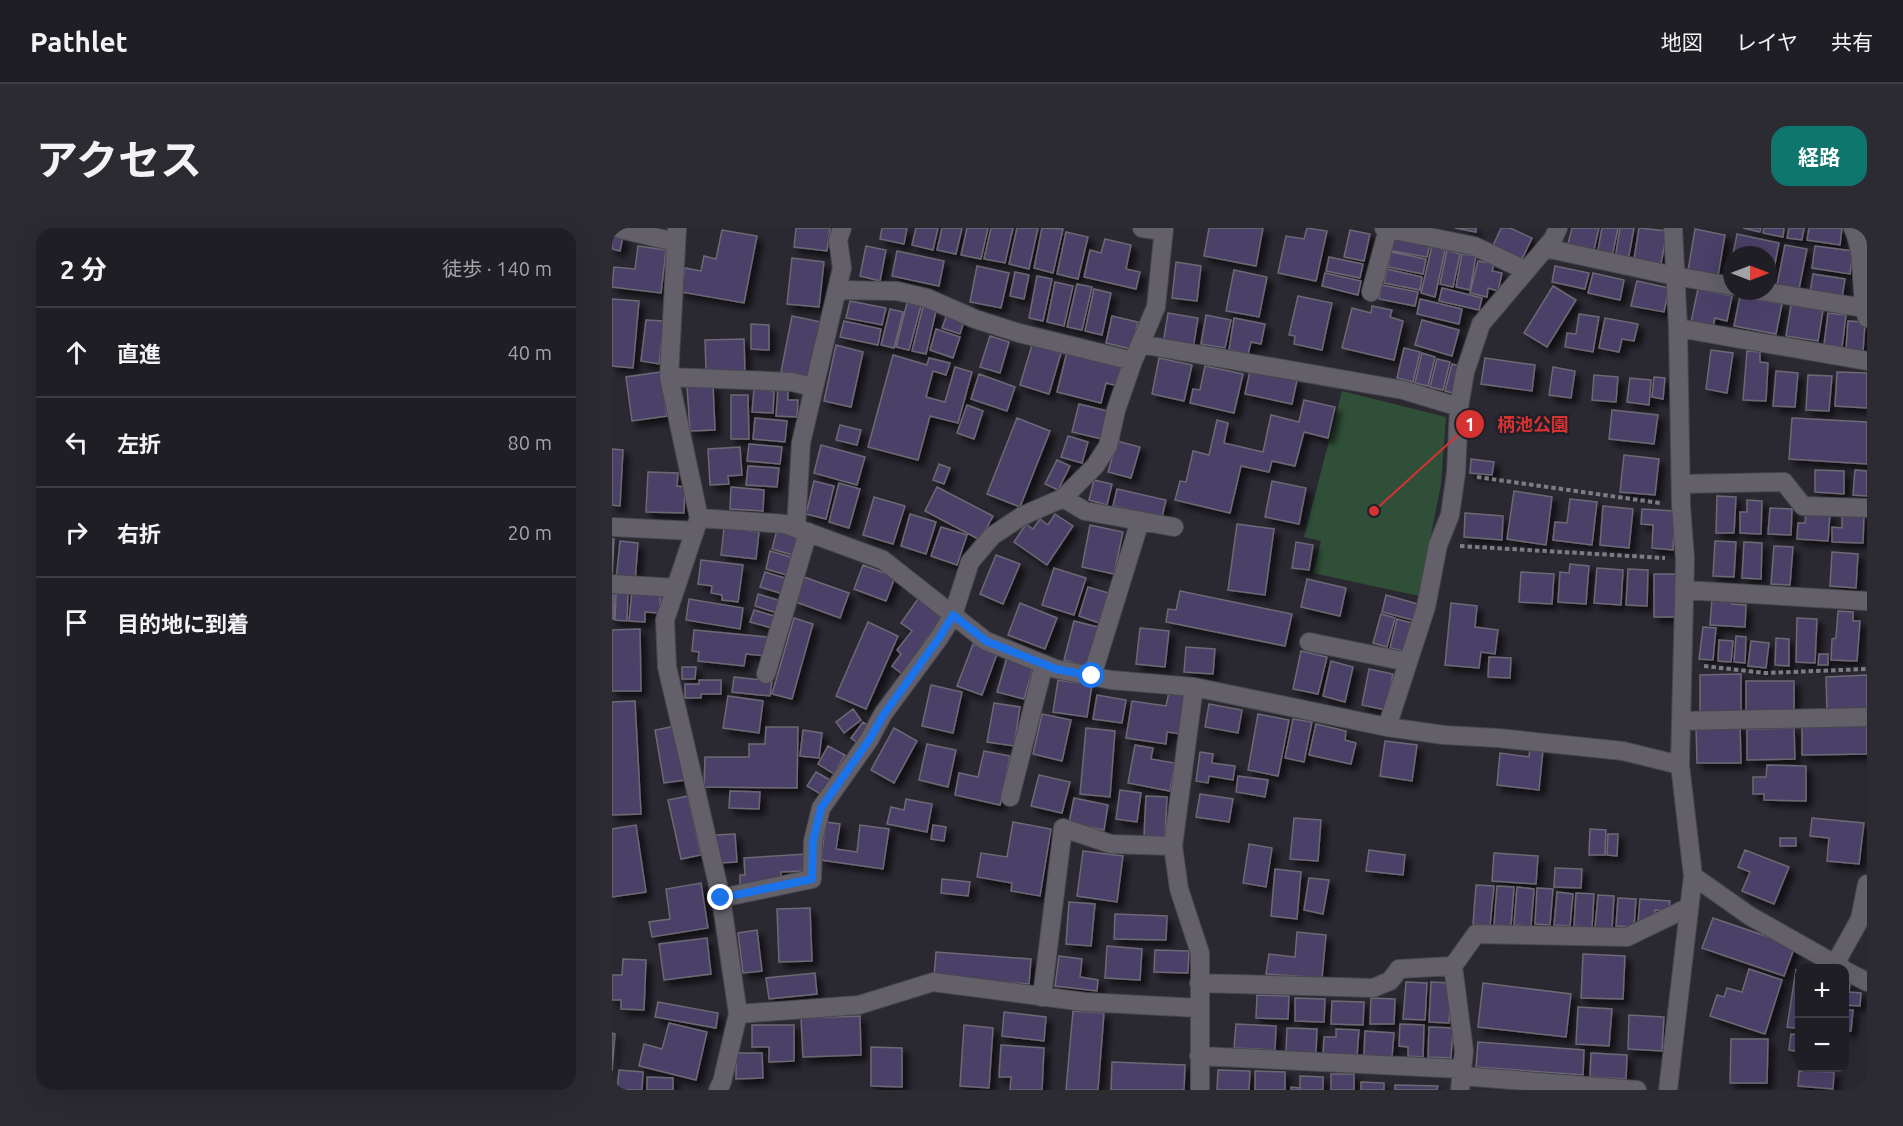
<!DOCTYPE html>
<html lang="ja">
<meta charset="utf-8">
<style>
:root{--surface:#201e25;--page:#2d2b32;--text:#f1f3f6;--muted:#a2a2a7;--line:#3d3c42;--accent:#0f766e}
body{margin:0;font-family:Ubuntu,"Noto Sans JP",sans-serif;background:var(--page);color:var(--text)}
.controls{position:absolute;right:18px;bottom:18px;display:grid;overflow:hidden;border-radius:12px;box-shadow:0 6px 24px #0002}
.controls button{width:54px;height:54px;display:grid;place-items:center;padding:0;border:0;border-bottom:2px solid var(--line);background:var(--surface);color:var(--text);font:30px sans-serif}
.compass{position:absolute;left:1111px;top:18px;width:54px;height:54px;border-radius:50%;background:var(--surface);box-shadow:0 6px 24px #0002;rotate:90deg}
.stop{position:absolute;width:18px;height:18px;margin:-14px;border:4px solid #1a73e8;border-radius:50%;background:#fff}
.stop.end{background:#1a73e8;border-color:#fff;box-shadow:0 2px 6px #0008}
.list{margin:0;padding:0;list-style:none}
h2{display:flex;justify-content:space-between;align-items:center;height:78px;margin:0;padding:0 24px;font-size:26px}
h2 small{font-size:20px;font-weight:400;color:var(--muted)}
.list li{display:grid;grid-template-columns:39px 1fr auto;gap:18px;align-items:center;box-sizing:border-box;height:90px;padding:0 24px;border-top:2px solid var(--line)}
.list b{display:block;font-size:22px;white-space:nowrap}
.list em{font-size:20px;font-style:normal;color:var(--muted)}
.icon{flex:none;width:33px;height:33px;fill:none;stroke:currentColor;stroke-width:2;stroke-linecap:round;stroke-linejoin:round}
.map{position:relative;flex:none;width:1255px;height:862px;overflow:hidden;border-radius:18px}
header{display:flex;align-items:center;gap:36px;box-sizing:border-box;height:84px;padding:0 30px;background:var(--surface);border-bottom:2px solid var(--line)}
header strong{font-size:28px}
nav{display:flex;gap:33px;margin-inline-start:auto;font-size:21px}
.intro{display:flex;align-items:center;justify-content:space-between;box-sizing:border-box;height:144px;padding:0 36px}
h1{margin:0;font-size:42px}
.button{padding:15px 27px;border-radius:18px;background:var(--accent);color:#fff;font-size:21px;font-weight:700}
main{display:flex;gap:36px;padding:0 36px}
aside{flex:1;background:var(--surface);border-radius:18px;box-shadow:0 6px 24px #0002}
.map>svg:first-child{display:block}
.green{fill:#2f4f38}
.building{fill:#4b4067;stroke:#6c6974;stroke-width:1.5;filter:url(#shadow)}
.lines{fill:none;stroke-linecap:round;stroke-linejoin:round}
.minor-casing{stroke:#48474e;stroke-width:20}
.path{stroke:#7d7c84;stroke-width:4;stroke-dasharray:4.5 3;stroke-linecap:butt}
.minor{stroke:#63606a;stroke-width:18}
.route{stroke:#1a73e8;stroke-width:8}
.leader{fill:none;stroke:#d73232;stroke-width:2}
.callout-dot{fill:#d73232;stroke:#211f27;stroke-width:2}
.mark-label{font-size:18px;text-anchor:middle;font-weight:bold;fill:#fff}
.callout-label{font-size:18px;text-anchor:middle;font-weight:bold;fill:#d73232;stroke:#211f27;stroke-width:5;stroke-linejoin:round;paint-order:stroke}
</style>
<header>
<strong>Pathlet</strong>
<nav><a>地図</a><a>レイヤ</a><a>共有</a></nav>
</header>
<div class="intro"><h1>アクセス</h1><a class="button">経路</a></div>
<main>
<aside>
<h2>2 分<small>徒歩 · 140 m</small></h2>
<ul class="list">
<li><svg class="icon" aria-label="ahead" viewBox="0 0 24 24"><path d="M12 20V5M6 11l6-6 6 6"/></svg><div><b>直進</b></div><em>40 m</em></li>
<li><svg class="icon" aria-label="left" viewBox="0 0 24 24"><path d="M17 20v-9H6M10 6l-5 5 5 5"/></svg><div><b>左折</b></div><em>80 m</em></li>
<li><svg class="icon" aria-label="right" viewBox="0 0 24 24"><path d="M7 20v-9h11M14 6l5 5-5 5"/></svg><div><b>右折</b></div><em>20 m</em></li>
<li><svg class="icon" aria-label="arrive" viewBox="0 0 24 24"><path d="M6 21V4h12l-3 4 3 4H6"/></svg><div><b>目的地に到着</b></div></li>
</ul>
</aside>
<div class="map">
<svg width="1255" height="862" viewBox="0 0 1255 862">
<defs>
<filter id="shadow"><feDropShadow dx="5.5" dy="5.5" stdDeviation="3" flood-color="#0009"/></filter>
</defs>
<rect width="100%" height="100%" fill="#2a2831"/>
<!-- green -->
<path class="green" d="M730 163 834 189 829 256 807 368 701 345 709 313 692 309Z"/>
<!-- building -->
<path class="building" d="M184 0H218L215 23 182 19Z
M270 0H295L292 16 268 11Z
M304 0H326L321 22 300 17Z
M330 0H350L344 26 325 22Z
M355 0H376L369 31 349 27Z
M379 0H401L393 35 372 31Z
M405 0H426L417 41 397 36Z
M430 0 451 1 441 45 422 40Z
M597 0H651L644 38 592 28Z
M695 0 715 3 704 53 666 45 674 8 692 11Z
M843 0H864V4Z
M889 0H898L920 10 909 33 880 20Z
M960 0H987L981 26 955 20Z
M990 0H1006L1000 29 985 27Z
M1008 0H1022L1016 33 1003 31Z
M1027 0 1055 3 1049 36 1022 31Z
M1131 0H1149L1148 4Z
M1152 0H1172L1171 9 1151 5Z
M1177 0H1192L1190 12 1175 10Z
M1197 0H1230L1228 17 1195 12Z
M1083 1 1113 7 1106 48 1076 43Z
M110 2 145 8 132 75 69 64 73 40 89 43 92 28 104 31Z
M738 2 758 6 752 33 732 29Z
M454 4 476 9 466 51 445 46Z
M0 6 11 8 8 23 0 21Z
M1125 6 1167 15 1160 51 1156 50V27H1121Z
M782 9 818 15 815 29 780 23Z
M493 11 519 17 514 41 528 44 524 61 472 49 478 22 489 25Z
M1173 17 1195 21 1187 61 1165 57Z
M26 18 54 22 49 65 0 59 2 39 23 41Z
M254 18 274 22 268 53 248 48Z
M820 18 833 22 823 69 809 65Z
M1203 18 1241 23 1238 46 1200 40Z
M835 22 848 26 841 59 828 56Z
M285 23 332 33 327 58 280 48Z
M779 24 814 31 811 46 776 39Z
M850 26 864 28 858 62 844 59Z
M717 29 751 36 748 50 714 43Z
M180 30 212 34 207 79 175 76Z
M866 33 882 36 880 43 890 45 886 63 876 60 875 69 858 65Z
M564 34 589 38 585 73 560 70Z
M365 38 397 45 389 80 358 74Z
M943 38 977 45 973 61 940 54Z
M775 41 810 49 808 62 772 55Z
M622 42 655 49 647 89 614 83Z
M403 44 417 47 412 71 398 68Z
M713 45 749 53 746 67 710 58Z
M981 45 1012 52 1008 72 976 65Z
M1201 46 1233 51 1230 70 1198 65Z
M425 48 440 51 431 93 417 90Z
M1025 53 1057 60 1052 84 1019 78Z
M443 54 461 58 452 98 435 94Z
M465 56 480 59 470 102 455 99Z
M770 57 806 64 803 78 767 71Z
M941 58 964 72 935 119 912 105Z
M830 60 870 70 867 82 827 73Z
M482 61 499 65 490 107 473 103Z
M1086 61 1120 68 1115 93 1103 90 1101 99 1079 94Z
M686 68 720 75 710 122 682 116 683 108 677 107Z
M1128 68 1170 76 1164 106 1122 98Z
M0 71 27 73 21 140 0 138Z
M808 71 850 81 847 96 805 86Z
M238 73 274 80 270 97 234 90Z
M295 75 309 78 297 122 284 119Z
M1179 77 1211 82 1206 113 1174 108Z
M760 78 780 82 778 89 791 93 782 132 730 120 740 80 759 85Z
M311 79 324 83 314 126 300 123Z
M278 81 291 84 282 120 269 117Z
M336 84 353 90 348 106 330 100Z
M556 85 586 90 581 121 551 116Z
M1216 85 1234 87 1230 119 1212 117Z
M967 86 987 89 981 124 953 119 955 105 964 106Z
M594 87 619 92 613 120 589 116Z
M180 88 209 94 198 150 169 144Z
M500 88 526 94 519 121 494 115Z
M622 90 653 96 649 116 639 114 636 126 617 122Z
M993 90 1026 96 1022 113 1010 111 1007 124 987 120Z
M34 92 52 93 47 136 29 133Z
M810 92 847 102 840 128 803 117Z
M232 93 269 101 266 117 228 109Z
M1236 93 1253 94 1251 124 1234 122Z
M139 96 157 97V122L139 121Z
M324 101 348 109 341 130 318 122Z
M378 108 397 114 388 145 368 139Z
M132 111 133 144H94L93 112Z
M224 117 251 124 239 179 212 173Z
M420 117 449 125 437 166 408 157Z
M792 120 808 124 801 154 785 150Z
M1099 122 1121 125 1115 165 1094 161Z
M1135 123 1148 124V134L1156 135 1154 173 1131 172Z
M455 124 511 138 506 158 494 155 489 175 445 164Z
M810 125 823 129 816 158 803 155Z
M281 127 315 137 317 130 338 135 334 147 321 143 314 169 333 174 343 139 360 144 346 195 318 188 306 232 256 219Z
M547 130 580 137 572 173 540 166Z
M873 130 923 137 920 163 869 156Z
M825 131 838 134 831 162 818 159Z
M840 136 850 139 844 166 833 163Z
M593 138 631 146 622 185 578 175 581 161 588 162Z
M941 139 963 143 959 170 937 167Z
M638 143 685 152 680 176 633 166Z
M1164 143 1186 145 1183 179 1161 178Z
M48 144 55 188 20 193 14 149Z
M1225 144 1255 145V180L1223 178Z
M367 146 403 159 395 183 359 171Z
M982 147 1006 149 1004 174 980 172Z
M1196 147 1220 148 1217 183 1194 182Z
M1042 149 1053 150 1051 171 1040 169Z
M1018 150 1039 152 1037 177 1015 174Z
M101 157 103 202 78 203 75 158Z
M166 160 176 161V172H186L185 189 164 188Z
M142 161 162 163 161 185 140 184Z
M119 167H136L137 211H119Z
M692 172 723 179 716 210 692 204 683 238 660 233 657 244 629 238 618 285 563 272 568 253 574 254 581 223 597 227 605 192 616 195 612 215 651 224 659 187 687 194Z
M467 176 496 183 490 211 460 204Z
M355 177 371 183 362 211 345 205Z
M1000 182 1046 187 1042 216 997 211Z
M143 190 175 193 173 214 141 211Z
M405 190 438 203 408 279 375 266Z
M1180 190 1255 194V236L1177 231Z
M228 197 249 202 245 217 224 212Z
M456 208 476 214 470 235 449 229Z
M505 213 528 219 519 250 496 244Z
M137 216 170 219 168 236 135 233Z
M209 217 253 229 245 257 202 245Z
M128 219 130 247 116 248 117 256 98 257 96 221Z
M0 221 11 222 8 278 0 277Z
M1012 227 1047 231 1043 267 1008 264Z
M859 231 882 234 880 247 858 245Z
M445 232 458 238 446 262 433 256Z
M327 236 338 240 332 256 321 252Z
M136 238 167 240 165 259 134 257Z
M1203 242 1232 243V266L1203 264Z
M1243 242 1255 243V268L1241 267Z
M36 244 66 245 65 258 73 259 72 285 34 284Z
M482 252 500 256 495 277 477 272Z
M202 253 222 258 214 291 194 286Z
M660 253 694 260 687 296 653 289Z
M227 255 248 261 237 300 217 294Z
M119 259 152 262 151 283 118 281Z
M325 259 381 288 368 312 313 283Z
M505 261 554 272 550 289 501 278Z
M902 263 940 269 934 317 895 311Z
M1105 268 1124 269 1122 305H1104Z
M262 269 293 278 281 316 251 307Z
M958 271 985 274 980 317 941 312 943 294 955 295Z
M1135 272 1150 273 1149 306 1128 305V284H1135Z
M991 278 1021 281 1017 320 988 317Z
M1158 280 1180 281 1179 307 1156 306Z
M1030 281 1063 283 1061 322 1040 320 1041 297 1029 296Z
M853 285 891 288 890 312 852 309Z
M1194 285 1218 286 1216 313 1185 311 1186 295H1193Z
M298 286 324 294 314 326 289 318Z
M443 286 461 298 435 337 402 314 414 296 421 301 428 291 436 297Z
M1230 286 1252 287 1251 315 1220 314V299L1230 300Z
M625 296 662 301 653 367 616 362Z
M478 297 511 304 502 346 470 339Z
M329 299 355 307 345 337 319 328Z
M112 300 147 304 144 331 109 327Z
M165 302 189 309 184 328 160 321Z
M0 311H2L0 350Z
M8 313 26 315 23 354 4 353Z
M1103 313 1124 314 1122 349 1101 348Z
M684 314 701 317 697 342 680 340Z
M1132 314 1150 315 1149 351 1130 350Z
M1162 318 1181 319 1178 357 1159 356Z
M158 323 182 330 178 348 154 341Z
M1220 324 1246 326 1244 360 1218 358Z
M384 327 408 336 391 376 368 366Z
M89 332 131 337 126 374 110 372V367L99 365 100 358 86 356Z
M958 336 977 338 974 376 946 374 948 344 957 345Z
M251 337 283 349 274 373 242 361Z
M442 340 474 350 462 387 430 377Z
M985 340 1011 342 1009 377 982 375Z
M1016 341 1036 342 1035 378 1014 377Z
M153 344 176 351 171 366 148 359Z
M909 344 942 346 940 376 907 374Z
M1042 346H1065V389H1042Z
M192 349 237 365 228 390 184 374Z
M695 351 734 360 728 388 689 379Z
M476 359 500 366 490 396 467 388Z
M20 363 49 365 47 385 33 384V394L17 393Z
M568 363 680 386 673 418 554 394 556 381 564 382Z
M0 364H2V391H0Z
M4 365 16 366 15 393 3 392Z
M146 366 172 374 168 386 143 378Z
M774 367 806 376 801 392 770 384Z
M308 368 333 387 312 414 318 417 294 449 280 438 289 426 285 422 300 403 289 395Z
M1100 370 1120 371V376L1134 377 1133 399 1098 397Z
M77 371 131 380 128 401 74 392Z
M408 375 445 390 433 421 396 407Z
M839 375 865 378 863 399 886 402 883 426 869 424 867 440 833 437Z
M142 382 166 389 163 401 138 394Z
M1226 383 1241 384V393H1248L1245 433 1219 432 1220 411 1224 410Z
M769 386 783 390 775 419 761 415Z
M182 390 201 396 180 471 160 466Z
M1185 390 1205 391 1203 435 1184 434Z
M785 391 800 395 792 423 778 420Z
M462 393 490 400 479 440 452 432Z
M256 394 286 408 254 481 224 468Z
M1091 399 1104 400 1101 432 1087 431Z
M528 400 557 403 553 439 524 436Z
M28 401 29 463H0V402Z
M82 402 155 409 154 428 134 426 132 438 86 433 87 424 80 423Z
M1124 408 1134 409 1133 435 1122 434Z
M1164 410 1177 411V438L1163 437Z
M1107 412 1121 413 1119 434 1106 433Z
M1139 413 1157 415 1154 440 1136 438Z
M361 416 385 426 370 467 345 458Z
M574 419 603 421 601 446 572 444Z
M689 423 715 429 706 466 681 461Z
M1207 426H1216V437H1206Z
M395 429 422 437 412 471 385 464Z
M877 429 899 430 898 450 876 449Z
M719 433 741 439 733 474 711 468Z
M70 439H84L83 451H70Z
M757 441 781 446 774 482 750 477Z
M1129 446V486H1088V447Z
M1255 447V481L1215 482 1214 449Z
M122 449 160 453 158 468 120 464Z
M87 452H109V466H89V470H73V456H87Z
M446 452 480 457 475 489 441 484Z
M1134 453H1182V486H1134Z
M319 457 350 464 341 505 310 498Z
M557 464 575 467 569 506 555 504 554 516 514 510 520 473 554 478Z
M485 467 514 472 510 495 481 491Z
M116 468 151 473 147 505 111 500Z
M23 473 29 586 0 587V474Z
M382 475 408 479 402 518 375 514Z
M597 476 630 482 626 505 593 499Z
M241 481 249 492 232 505 224 494Z
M430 486 459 492 450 533 421 526Z
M646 486 677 492 666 548 636 542Z
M681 491 700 494 692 534 673 530Z
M251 494 259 500 247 516 239 510Z
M704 496 734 503 733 512 744 515 739 536 697 527Z
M64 498 73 552 52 555 43 502Z
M1084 498H1128L1129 535H1085Z
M1190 498H1255V526L1190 527Z
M154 499H186L185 560 92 559 93 529H137V516H153Z
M282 500 305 513 282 555 259 542Z
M474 500 503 503 498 569 468 566Z
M1182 500 1183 531 1135 532V501Z
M191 502 210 505 207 530 188 528Z
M773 513 805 517 800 553 768 548Z
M315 516 344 522 336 559 307 552Z
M523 517 541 520 539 531 563 535 558 563 516 555Z
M216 518 233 527 222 546 206 536Z
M918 520 931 522 927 562 885 557 888 525 917 529Z
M372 523 398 528 388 577 343 567 347 545 366 549Z
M588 524 601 526 600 535 623 538 621 552 597 548 596 555 584 553Z
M1155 537 1194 538V573L1152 572V566H1141V549H1154Z
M204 544 220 553 212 568 195 558Z
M427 547 458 554 450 585 419 578Z
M626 548 656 552 653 569 624 564Z
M508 562 529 565 525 594 504 591Z
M118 563 148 564 147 581 117 580Z
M588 566 621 571 617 594 584 589Z
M76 568 89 627 69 631 56 572Z
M534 568 555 569 553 609 532 608Z
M462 570 496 577 492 602 457 595Z
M294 571 320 576 315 604 275 596 279 579 292 582Z
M682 590 709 592 706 633 678 631Z
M1200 590 1252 595 1247 636 1215 633 1217 610 1198 608Z
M214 594 228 596 224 621 245 624 248 597 277 601 271 641 209 632Z
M401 594 439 601 428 668 399 663 400 655 365 649 369 625 395 629Z
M24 597 34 664 0 669V601Z
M321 597 334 599 332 613 319 611Z
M978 601 994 602 993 627H977Z
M123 606 125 634 105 635 103 607Z
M996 606H1006L1005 628 995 627Z
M1168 610H1184V618H1168Z
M637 616 660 620 654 659 631 655Z
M757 622 793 627 791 647 754 643Z
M1133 622 1177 639 1162 676 1130 663 1138 644 1126 639Z
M471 623 511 628 505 674 465 668Z
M882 625 926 628 924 656 880 653Z
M194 626 195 643 169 644V655L128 657V647H133L132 630Z
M943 640 970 641 969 660 942 659Z
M663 641 689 644 685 691 659 688Z
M697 650 717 652 711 686 692 682Z
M330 651 358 654 356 668 329 665Z
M89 655 96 700 40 709 37 694 58 691 54 661Z
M864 657 882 658 878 698 861 696Z
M885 658 902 659 899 698 882 697Z
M905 659 922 661 919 698 902 697Z
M925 660 941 661 938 697 923 696Z
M945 664 961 666 958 698 942 697Z
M964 665 982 666 980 700 962 698Z
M986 667 1002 668 1000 701 983 700Z
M1006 670 1024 671 1022 699 1004 698Z
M1028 671 1058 673 1057 683 1043 682 1042 690 1026 695Z
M457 674 483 676 479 718 454 716Z
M198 680 200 733 167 734 165 681Z
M503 686 555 688 554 712 502 711Z
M1101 690 1183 718 1172 748 1090 720Z
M145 702 150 743 131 745 126 705Z
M685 704 714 707 710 750 654 746 657 726 683 729Z
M95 710 99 746 52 752 47 716Z
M495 718 530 721 528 752 493 750Z
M543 722 577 723 576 745 542 744Z
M324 724 419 731 417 756 322 749Z
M971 726 1013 728 1011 771 969 770Z
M447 728 470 731 468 749 486 752 485 763 443 758Z
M11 731 34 732 32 782 9 781V772H0V747H10Z
M1137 741 1170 752 1153 806 1098 788 1105 767 1112 769 1115 760 1130 764Z
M1184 742 1188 743V801L1175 799Z
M203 745 205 766 157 771 154 750Z
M794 754 815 755 813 792 791 791Z
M819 754 839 755 837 795 817 794Z
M871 755 959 766 954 809 866 799Z
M1232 755H1238L1237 764 1249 765 1248 778 1232 777Z
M645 767 677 768 676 791 644 790Z
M683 770 713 771 712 794 683 793Z
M759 770 783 771 782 796H758Z
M720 773 752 774 751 797 719 796Z
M46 774 106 785 104 800 43 789Z
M966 779 1000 781 997 818 964 816Z
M1232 782H1241L1239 803H1232Z
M461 783 492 785 486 862H454Z
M392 784 434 789 432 813 390 808Z
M1017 787 1052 789 1050 823 1016 821Z
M248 788 249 827 191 829 189 790Z
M57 795 95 804 84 852 27 838 32 816 50 821Z
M624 796 664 798 663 822 622 820Z
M788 796 812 797 811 829 796 828V819L787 818Z
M140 797H182V833L157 834V819H140Z
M352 797 381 800 377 860 348 858Z
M817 799 841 800 839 830 816 829Z
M675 800 705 801 704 825 674 824Z
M724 801 747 802 745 828 711 827 712 809H724Z
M753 803 782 805 780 829 752 827Z
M0 805 3 806 0 843Z
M1179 806 1188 807V824L1177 822Z
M1119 811H1156L1155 855H1118Z
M866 814 972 822 971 847 864 839Z
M389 817 432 820 430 862H398L399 849H387Z
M259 819 290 820V859L259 858Z
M124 825H150L151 850 124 851Z
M979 825 1015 827 1014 851 978 849Z
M500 834 573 837 572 862H499Z
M7 842 31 844 30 862H5Z
M606 842 638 843 637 862H605Z
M643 843 673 844V862H643Z
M1187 843 1222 844 1221 861 1186 858Z
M719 846H742V862H719Z
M688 848 711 849V862H679V859L688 860Z
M35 849 61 850V862H35Z
M749 854 772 855V862H749Z
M783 857 826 858 825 862H783Z"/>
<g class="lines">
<defs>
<path id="minor" d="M4 0 63 14
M65 0 57 149 87 290 53 392 55 439 109 670 126 786 110 854 106 862
M530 0 551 3
M772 0 862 18 913 42
M1241 0C1254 28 1247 61 1255 90
M933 20 1063 48 1120 58
M225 62 285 63 315 70 363 91 407 105 521 133
M1150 63 1252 80
M759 64 776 1
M1066 100 1255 133
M528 116 791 162 847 179
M57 149 180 154 201 159
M1069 256 1172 254 1191 278 1255 280
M451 270 473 283 562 299
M87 290 173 296 271 332 374 413 444 441 499 452 582 459 775 499 832 507 886 510 1011 523 1068 537
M0 299 83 303
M184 300 189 215 230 40 226 12 230 0
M0 356 64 360
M1072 362 1255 373
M697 414 796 434
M154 446 196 304
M480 448 528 293
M582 459 561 618 567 661 588 725V862
M1069 493 1255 489
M775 499 814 379 826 317 838 287 844 245 847 179 853 144 869 96 941 11 946 0
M398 569 432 436
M1081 648 1138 688 1230 740
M109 670 200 651 201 613 209 580 257 512 271 486 327 410 341 387 358 334 380 308 410 288 451 270 483 238 496 218 504 182 521 133 544 79 552 0
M1223 736 1248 691 1255 656
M841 738 864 706 1015 709 1077 679
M1232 742 1255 754
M587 755 761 760 778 753 787 741 841 738 852 823 848 862
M430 769 451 600 499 616 561 618
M126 786 247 777 321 754 473 774 587 780
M587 828 850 841
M850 848 1025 862
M1056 862 1081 648 1068 537 1073 331 1069 278 1066 100 1061 0"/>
</defs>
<!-- minor casing -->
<use href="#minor" class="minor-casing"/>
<!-- path -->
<path class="path" d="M865 249 1048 275
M848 318 1053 330
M1092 438 1153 445 1255 441"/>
<!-- minor -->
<use href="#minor" class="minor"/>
</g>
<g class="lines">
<!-- route -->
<path class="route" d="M109 670 200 651 201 613 209 580 257 512 272 486 327 410 341 387 374 413 444 441 480 448"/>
</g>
<!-- callouts -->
<path class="leader" d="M762 283L858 196"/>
<g class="callout-dot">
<circle cx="762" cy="283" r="6"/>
<circle cx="858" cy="196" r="15"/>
</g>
<g class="mark-label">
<text x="858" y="203">1</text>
</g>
<g class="callout-label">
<text x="921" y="203">柄池公園</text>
</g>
</svg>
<div class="controls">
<button>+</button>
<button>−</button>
</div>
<svg class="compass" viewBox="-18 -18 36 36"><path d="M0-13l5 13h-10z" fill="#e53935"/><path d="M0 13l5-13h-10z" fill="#a2a2a7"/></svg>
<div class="stop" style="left:480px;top:448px"></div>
<div class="stop end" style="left:109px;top:670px"></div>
</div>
</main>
